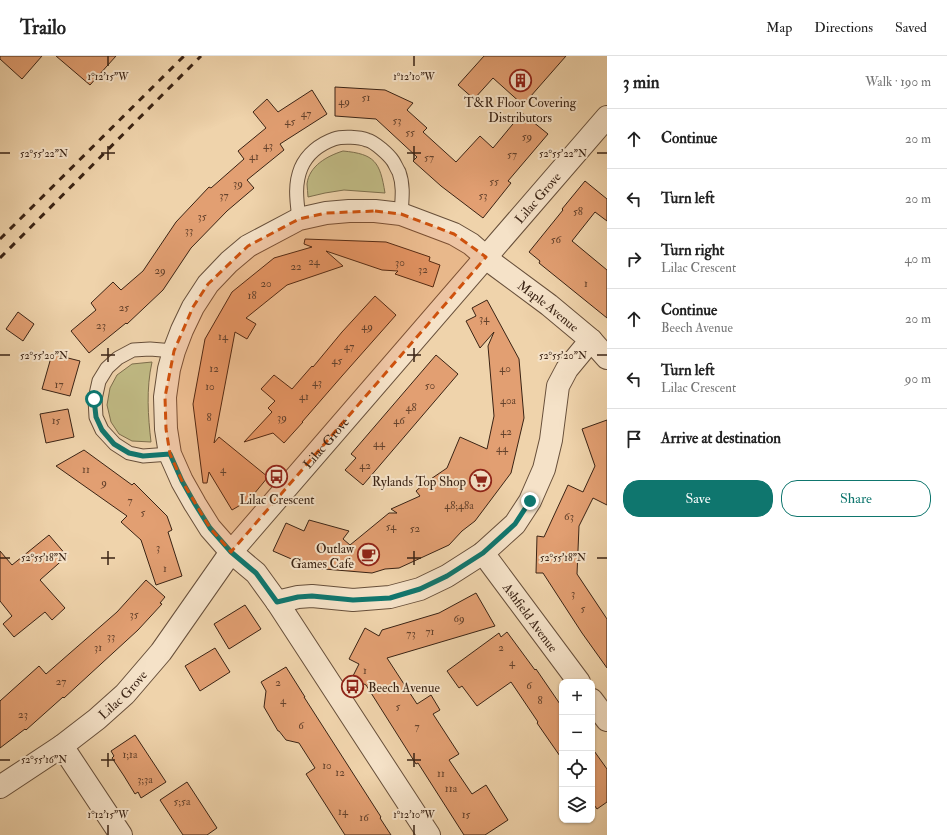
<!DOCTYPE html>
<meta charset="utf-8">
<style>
:root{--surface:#fff;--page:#f6f6f6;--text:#222;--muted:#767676;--line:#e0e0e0;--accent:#0f766e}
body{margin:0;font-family:"IM FELL Double Pica",serif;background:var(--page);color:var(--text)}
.controls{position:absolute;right:12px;bottom:12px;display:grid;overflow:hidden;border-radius:8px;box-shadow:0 1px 3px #0004}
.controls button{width:36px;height:36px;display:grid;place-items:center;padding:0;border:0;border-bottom:1px solid var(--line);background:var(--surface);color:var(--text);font:20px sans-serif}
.stop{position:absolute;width:12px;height:12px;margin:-9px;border:3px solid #0f766e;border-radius:50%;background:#fff}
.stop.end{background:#0f766e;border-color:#fff;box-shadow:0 1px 4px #0008}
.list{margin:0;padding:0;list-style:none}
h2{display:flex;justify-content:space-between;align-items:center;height:52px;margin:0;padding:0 16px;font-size:17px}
h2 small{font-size:13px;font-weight:400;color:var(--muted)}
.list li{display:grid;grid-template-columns:26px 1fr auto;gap:12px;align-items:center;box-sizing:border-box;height:60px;padding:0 16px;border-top:1px solid var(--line)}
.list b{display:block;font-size:15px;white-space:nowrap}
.list p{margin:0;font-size:13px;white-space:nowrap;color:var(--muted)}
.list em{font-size:13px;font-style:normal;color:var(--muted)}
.actions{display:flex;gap:8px;padding:12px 16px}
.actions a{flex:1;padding:9px 0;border:1px solid var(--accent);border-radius:16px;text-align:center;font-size:14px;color:var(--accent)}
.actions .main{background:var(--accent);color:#fff}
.icon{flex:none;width:22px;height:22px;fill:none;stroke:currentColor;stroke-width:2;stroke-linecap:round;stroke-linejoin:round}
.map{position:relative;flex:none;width:607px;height:779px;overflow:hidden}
header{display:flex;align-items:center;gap:24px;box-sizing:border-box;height:56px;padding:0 20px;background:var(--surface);border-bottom:1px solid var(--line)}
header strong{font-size:19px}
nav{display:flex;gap:22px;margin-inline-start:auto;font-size:14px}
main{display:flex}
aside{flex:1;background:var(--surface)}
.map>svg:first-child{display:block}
.green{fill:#c0ba84;stroke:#7d6e4c}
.building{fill:#e29f72;stroke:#3a2314}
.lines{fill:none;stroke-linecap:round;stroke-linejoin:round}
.service-casing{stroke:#674f3a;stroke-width:15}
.minor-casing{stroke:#674f3a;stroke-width:24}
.tertiary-casing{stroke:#674f3a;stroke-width:24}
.service{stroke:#f5e2c8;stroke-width:13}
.minor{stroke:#f5e2c8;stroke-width:22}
.tertiary{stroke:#f5e2c8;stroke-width:22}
.rail{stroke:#3a2314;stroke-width:3;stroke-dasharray:7 7;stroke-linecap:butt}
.route{stroke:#0f766e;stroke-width:5}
.marked{fill:#ce510d;fill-opacity:0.2;stroke:#ce510d;stroke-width:3;stroke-dasharray:8 5;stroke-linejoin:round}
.ticks{fill:none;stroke:#3a2314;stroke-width:1.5}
.labels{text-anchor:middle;stroke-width:4;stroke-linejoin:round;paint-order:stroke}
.number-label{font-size:11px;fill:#64422c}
.poi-label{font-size:13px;fill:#3a2314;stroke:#f5e2c8}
.street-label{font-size:13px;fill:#3a2314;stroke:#f5e2c8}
.ticks-label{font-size:10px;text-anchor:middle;fill:#3a2314;stroke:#f5e2c8;stroke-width:4;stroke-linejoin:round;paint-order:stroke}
</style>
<header>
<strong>Trailo</strong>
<nav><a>Map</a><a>Directions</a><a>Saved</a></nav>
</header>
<main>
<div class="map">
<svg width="607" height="779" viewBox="0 0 607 779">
<rect width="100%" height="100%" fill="#efd3ab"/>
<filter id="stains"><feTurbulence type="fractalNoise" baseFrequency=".005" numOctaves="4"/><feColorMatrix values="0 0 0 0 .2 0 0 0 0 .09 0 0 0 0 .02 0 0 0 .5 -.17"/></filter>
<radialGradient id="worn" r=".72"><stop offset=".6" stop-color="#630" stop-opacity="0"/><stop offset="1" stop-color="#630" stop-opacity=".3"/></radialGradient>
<!-- green -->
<path class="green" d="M343 95C375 98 380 106 385 137L344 134 325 137 308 141C308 137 307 132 307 128 309 110 327 100 343 95Z
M152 306C146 333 148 360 151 386L132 385 119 378 111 366 107 349 110 332 117 319 132 308Z"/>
<!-- building -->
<path class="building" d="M0 0H42L22 23 0 3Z
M56 0H116L90 29Z
M484 0H566L523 49 493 22 474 43 458 29Z
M335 31 385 34 413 47 407 54 427 72 423 76 456 106 480 80 493 92 522 57 548 78 508 125 511 127 483 162 441 130 413 105 417 101 376 63 335 60Z
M312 34 327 58 280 88 284 94 247 124 254 132 227 155 191 192 163 234 127 268 126 267 89 297 71 275 96 254 91 247 113 226 121 234 143 215 176 166 209 131 211 132 244 103 238 95 266 72 253 56 267 43 278 56Z
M585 125 607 143V165L595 156 572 185 607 214V262L539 207 540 205 529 196 563 154 562 153Z
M305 183 386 186 430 201 429 205 440 209 433 231 395 218 398 215 382 214 326 195 343 210 287 229 246 262 256 268 247 283 235 276 214 387 219 381 268 421 249 444 232 454 209 416 207 427H203L193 348 205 283 232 236 274 202 312 191 304 188Z
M375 240 396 259 342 320 302 366H303L284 387 273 377 244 386 272 356 268 352 275 345 261 333 274 319 292 333 312 310 313 311 342 276Z
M487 244 519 303 524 362 511 417 475 465 462 475 449 489 399 512 385 513 372 517 312 512 273 495 286 467 304 475 309 464 349 475 343 483 350 489 389 457H397L391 453 420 440 416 435 425 427 447 412 460 381 487 393 494 360 488 290 494 276 480 292 466 265 476 260 472 252Z
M18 256 34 268 23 285 6 273Z
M52 298 80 305 70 340 42 333Z
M436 299 458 318 363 429 345 414 356 402 351 398Z
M68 353 74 381 46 387 40 358Z
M607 364V449L593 442 579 470 577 518 607 563V612L582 577 543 517H536L537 480 544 481 568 429 583 436 595 410 582 373Z
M84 394 132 429 134 427 167 460 172 474 168 476 182 520 156 529 141 484 121 466 127 460 56 410Z
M49 479 67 500 40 524 65 552 52 564 45 556 14 581 3 568 12 560 0 545V495L12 509Z
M146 524 165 541 160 547 162 548 138 574 77 630 64 642 63 641 26 674 25 673 0 692V645L39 610 46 618 117 556Z
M476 537 495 570 387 602 417 648 431 639 440 654 433 658 459 698 449 704 472 738 486 729 508 764 485 779H464L418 707 416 708 366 629 352 622 359 608 349 603 365 572 379 580 382 574 439 557Z
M245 549 261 573 229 593 214 568Z
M507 576 535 614 536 613 562 651V703L537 667 538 666 511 626 477 650 462 630 459 632 447 615 499 577 501 581Z
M215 592 230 616 200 635 185 610Z
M286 611 305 641H304L381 761 380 762 391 779H345L306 718 315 712 299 687 286 684 279 675H278L264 651 266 635 261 626Z
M135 679 166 726 141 742 138 736 135 738 124 720 112 702 114 700 111 695Z
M592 692 607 713V746L597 753 592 746Z
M187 726 217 772 207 779H183L160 744Z"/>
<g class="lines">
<defs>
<path id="service" d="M299 163C297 146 294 129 301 112 307 98 320 88 334 83 342 80 360 81 367 84 375 86 389 99 393 105 395 108 397 113 399 116 404 130 402 143 401 158
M170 398 143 400 129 397 115 388 102 374 96 361 95 343 99 325 107 312 118 302 133 294 150 293 174 295"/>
<g id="minor">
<path id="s1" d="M483 497 579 626"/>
<path d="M277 546 298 541 312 540 353 544 390 541 420 533 447 520 483 497 515 468 530 445 544 413 551 384 558 330 567 313 591 284"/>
<path d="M592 644 607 664"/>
<path d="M62 690 121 779"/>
<path id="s2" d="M429 779 277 546 256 517 231 496 210 472 195 448 182 425 170 398 166 373 165 341 169 313 174 295 182 274 193 251 208 228 229 206 248 190 299 163 326 157 349 155H375L401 158 454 178 471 188 486 201 495 209 549 249 591 284 607 302"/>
</g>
<g id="tertiary">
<path id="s3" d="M0 731 62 690 97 663 125 638 161 596 231 496 607 61"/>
</g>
</defs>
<!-- service casing -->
<use href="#service" class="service-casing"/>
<!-- minor casing -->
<use href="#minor" class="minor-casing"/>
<!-- tertiary casing -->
<use href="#tertiary" class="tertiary-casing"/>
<!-- service -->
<use href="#service" class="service"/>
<!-- minor -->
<use href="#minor" class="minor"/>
<!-- tertiary -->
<use href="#tertiary" class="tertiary"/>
<!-- rail -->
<path class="rail" d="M0 183 184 0
M0 202 201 0"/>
</g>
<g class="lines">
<!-- route -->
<path class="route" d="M94 343 96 361 102 374 114 388 129 397 143 400 170 398 182 425 195 448 210 472 231 496 256 517 277 546 298 541 312 540 353 544 390 542 420 533 447 520 483 497 515 468 530 445"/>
</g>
<!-- marked area -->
<path class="marked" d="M375 155 401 158 454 178 486 201 231 496 210 472 182 425 170 398 166 373 165 341 174 295 193 251 208 228 248 190 299 163 326 157Z"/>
<!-- ticks -->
<path class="ticks" d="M108 0V10M414 0V10M108 90V104M414 90V104M0 97H10M101 97H115M407 97H421M597 97H607M108 292V306M414 292V306M0 299H10M101 299H115M407 299H421M597 299H607M108 495V509M414 495V509M0 502H10M101 502H115M407 502H421M597 502H607M108 697V711M414 697V711M0 704H10M101 704H115M407 704H421M108 769V779M414 769V779"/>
<!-- icons -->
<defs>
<symbol id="building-ring" viewBox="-11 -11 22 22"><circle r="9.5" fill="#f5e2c8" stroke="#8f2418" stroke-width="1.5"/><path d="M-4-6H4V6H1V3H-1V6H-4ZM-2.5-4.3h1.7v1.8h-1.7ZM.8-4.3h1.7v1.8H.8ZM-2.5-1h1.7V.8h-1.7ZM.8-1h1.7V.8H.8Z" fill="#8f2418"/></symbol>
<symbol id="bus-ring" viewBox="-11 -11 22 22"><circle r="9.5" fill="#f5e2c8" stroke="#8f2418" stroke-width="1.5"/><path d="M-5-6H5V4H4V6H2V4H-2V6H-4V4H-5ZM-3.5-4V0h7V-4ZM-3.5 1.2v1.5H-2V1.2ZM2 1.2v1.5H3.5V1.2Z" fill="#8f2418"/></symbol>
<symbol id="supermarket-ring" viewBox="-11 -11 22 22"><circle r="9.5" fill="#f5e2c8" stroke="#8f2418" stroke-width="1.5"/><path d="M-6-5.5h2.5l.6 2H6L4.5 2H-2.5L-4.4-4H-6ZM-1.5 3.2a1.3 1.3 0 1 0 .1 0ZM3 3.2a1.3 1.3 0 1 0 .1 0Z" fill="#8f2418"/></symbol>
<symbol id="cafe-ring" viewBox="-11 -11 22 22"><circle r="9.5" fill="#f5e2c8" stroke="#8f2418" stroke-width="1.5"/><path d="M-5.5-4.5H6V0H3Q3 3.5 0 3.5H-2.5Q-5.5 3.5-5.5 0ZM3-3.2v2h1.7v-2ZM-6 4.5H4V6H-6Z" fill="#8f2418"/></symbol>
</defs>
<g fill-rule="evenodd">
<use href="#building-ring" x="508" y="12" width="25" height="25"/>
<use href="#bus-ring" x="264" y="408" width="25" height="25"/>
<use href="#supermarket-ring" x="468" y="412" width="25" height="25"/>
<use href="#cafe-ring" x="356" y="486" width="25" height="25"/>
<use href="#bus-ring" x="340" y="618" width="25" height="25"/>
</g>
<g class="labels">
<!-- number labels -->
<g class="number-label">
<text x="366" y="45">51</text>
<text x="344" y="49">49</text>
<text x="306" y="61">47</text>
<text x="397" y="68">53</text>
<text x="290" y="69">45</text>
<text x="410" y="80">55</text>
<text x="527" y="84">59</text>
<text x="268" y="93">43</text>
<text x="512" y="102">57</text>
<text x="254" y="104">41</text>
<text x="429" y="105">57</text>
<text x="494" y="129">55</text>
<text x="238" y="131">39</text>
<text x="224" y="143">37</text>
<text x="483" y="143">53</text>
<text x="578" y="159">58</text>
<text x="202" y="164">35</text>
<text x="189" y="178">33</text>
<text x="556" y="187">56</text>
<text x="314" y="209">24</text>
<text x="400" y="210">30</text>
<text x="296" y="214">22</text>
<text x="423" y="217">32</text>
<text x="160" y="218">29</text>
<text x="266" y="231">20</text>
<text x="586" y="231">1</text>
<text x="252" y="243">18</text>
<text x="124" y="255">25</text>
<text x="484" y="266">34</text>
<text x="101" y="273">23</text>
<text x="367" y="274">49</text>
<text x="223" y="284">14</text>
<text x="349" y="294">47</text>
<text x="337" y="308">45</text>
<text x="214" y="316">12</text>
<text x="505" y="316">40</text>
<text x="317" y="330">43</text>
<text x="59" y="332">17</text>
<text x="430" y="333">50</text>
<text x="210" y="334">10</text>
<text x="304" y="344">41</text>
<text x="508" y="348">40a</text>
<text x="411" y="355">48</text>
<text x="209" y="365">8</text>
<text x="282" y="365">39</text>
<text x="56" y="368">15</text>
<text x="399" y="368">46</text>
<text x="506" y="379">42</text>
<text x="379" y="391">44</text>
<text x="502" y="396">44</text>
<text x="365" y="413">42</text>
<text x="86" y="417">11</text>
<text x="223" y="417">4</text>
<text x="104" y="430">9</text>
<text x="130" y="448">7</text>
<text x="459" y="453">48;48a</text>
<text x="143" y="460">5</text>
<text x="569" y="464">63</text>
<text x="391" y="474">54</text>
<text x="415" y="476">52</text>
<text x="158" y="495">3</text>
<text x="165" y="516">1</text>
<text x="573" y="541">3</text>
<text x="583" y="556">5</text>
<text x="134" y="562">35</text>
<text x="459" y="566">69</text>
<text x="430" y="579">71</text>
<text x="411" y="581">73</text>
<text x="111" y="584">33</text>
<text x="98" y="595">31</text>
<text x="501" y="595">2</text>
<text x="512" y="610">4</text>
<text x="365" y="618">1</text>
<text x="61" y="629">27</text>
<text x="278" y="630">2</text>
<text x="529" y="633">6</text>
<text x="283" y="648">4</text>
<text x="540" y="648">8</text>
<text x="398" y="654">5</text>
<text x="23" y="662">23</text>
<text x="301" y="673">6</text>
<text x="417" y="674">7</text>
<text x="130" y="702">1;1a</text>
<text x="327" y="713">10</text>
<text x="340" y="720">12</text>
<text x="441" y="721">11</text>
<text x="145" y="727">3;3a</text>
<text x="451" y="736">11a</text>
<text x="182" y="749">5;5a</text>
<text x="343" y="759">14</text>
<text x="466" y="762">15</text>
<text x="364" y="765">16</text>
</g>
<!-- poi labels -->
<g class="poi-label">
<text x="520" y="51">T&amp;R Floor Covering<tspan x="520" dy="15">Distributors</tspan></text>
<text x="466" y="430" text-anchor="end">Rylands Top Shop</text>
<text x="277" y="448">Lilac Crescent</text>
<text x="354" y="497" text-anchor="end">Outlaw<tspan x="354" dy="15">Games Cafe</tspan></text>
<text x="368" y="636" text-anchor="start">Beech Avenue</text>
</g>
<!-- street labels -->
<g class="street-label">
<text dy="5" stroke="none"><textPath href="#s3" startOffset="802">Lilac Grove</textPath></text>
<text dy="5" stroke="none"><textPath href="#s2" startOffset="1034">Maple Avenue</textPath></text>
<text dy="5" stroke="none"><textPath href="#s3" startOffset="478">Lilac Grove</textPath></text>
<text dy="5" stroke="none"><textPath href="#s1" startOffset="80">Ashfield Avenue</textPath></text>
<text dy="5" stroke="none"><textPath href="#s3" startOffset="154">Lilac Grove</textPath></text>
</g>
</g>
<g class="ticks-label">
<text x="108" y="24">1°12'15"W</text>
<text x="414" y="24">1°12'10"W</text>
<text x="44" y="101">52°55'22"N</text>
<text x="563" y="101">52°55'22"N</text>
<text x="44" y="303">52°55'20"N</text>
<text x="563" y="303">52°55'20"N</text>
<text x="44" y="505">52°55'18"N</text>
<text x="563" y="505">52°55'18"N</text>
<text x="44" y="707">52°55'16"N</text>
<text x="108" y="762">1°12'15"W</text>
<text x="414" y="762">1°12'10"W</text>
</g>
<rect width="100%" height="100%" filter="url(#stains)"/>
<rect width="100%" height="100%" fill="url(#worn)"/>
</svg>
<div class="controls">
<button>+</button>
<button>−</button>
<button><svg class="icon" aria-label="locate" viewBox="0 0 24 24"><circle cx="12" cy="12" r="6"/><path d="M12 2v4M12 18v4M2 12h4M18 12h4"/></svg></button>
<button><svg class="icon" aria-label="layers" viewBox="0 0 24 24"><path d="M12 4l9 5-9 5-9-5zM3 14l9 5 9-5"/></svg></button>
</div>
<div class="stop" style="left:94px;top:343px"></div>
<div class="stop end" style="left:530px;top:445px"></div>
</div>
<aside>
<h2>3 min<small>Walk · 190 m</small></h2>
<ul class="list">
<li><svg class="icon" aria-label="ahead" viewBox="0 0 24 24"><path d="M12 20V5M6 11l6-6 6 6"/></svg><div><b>Continue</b></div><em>20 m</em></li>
<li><svg class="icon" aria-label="left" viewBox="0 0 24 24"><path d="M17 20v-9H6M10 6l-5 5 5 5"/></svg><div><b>Turn left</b></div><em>20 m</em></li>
<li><svg class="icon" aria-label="right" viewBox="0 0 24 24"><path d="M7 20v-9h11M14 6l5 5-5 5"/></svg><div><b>Turn right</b><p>Lilac Crescent</p></div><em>40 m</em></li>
<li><svg class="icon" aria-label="ahead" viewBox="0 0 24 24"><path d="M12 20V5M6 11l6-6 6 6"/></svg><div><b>Continue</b><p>Beech Avenue</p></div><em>20 m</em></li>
<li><svg class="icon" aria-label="left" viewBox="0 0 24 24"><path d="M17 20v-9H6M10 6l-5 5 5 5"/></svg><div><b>Turn left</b><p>Lilac Crescent</p></div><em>90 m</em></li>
<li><svg class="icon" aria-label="arrive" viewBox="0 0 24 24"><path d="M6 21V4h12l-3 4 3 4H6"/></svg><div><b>Arrive at destination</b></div></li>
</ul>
<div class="actions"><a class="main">Save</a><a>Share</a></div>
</aside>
</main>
